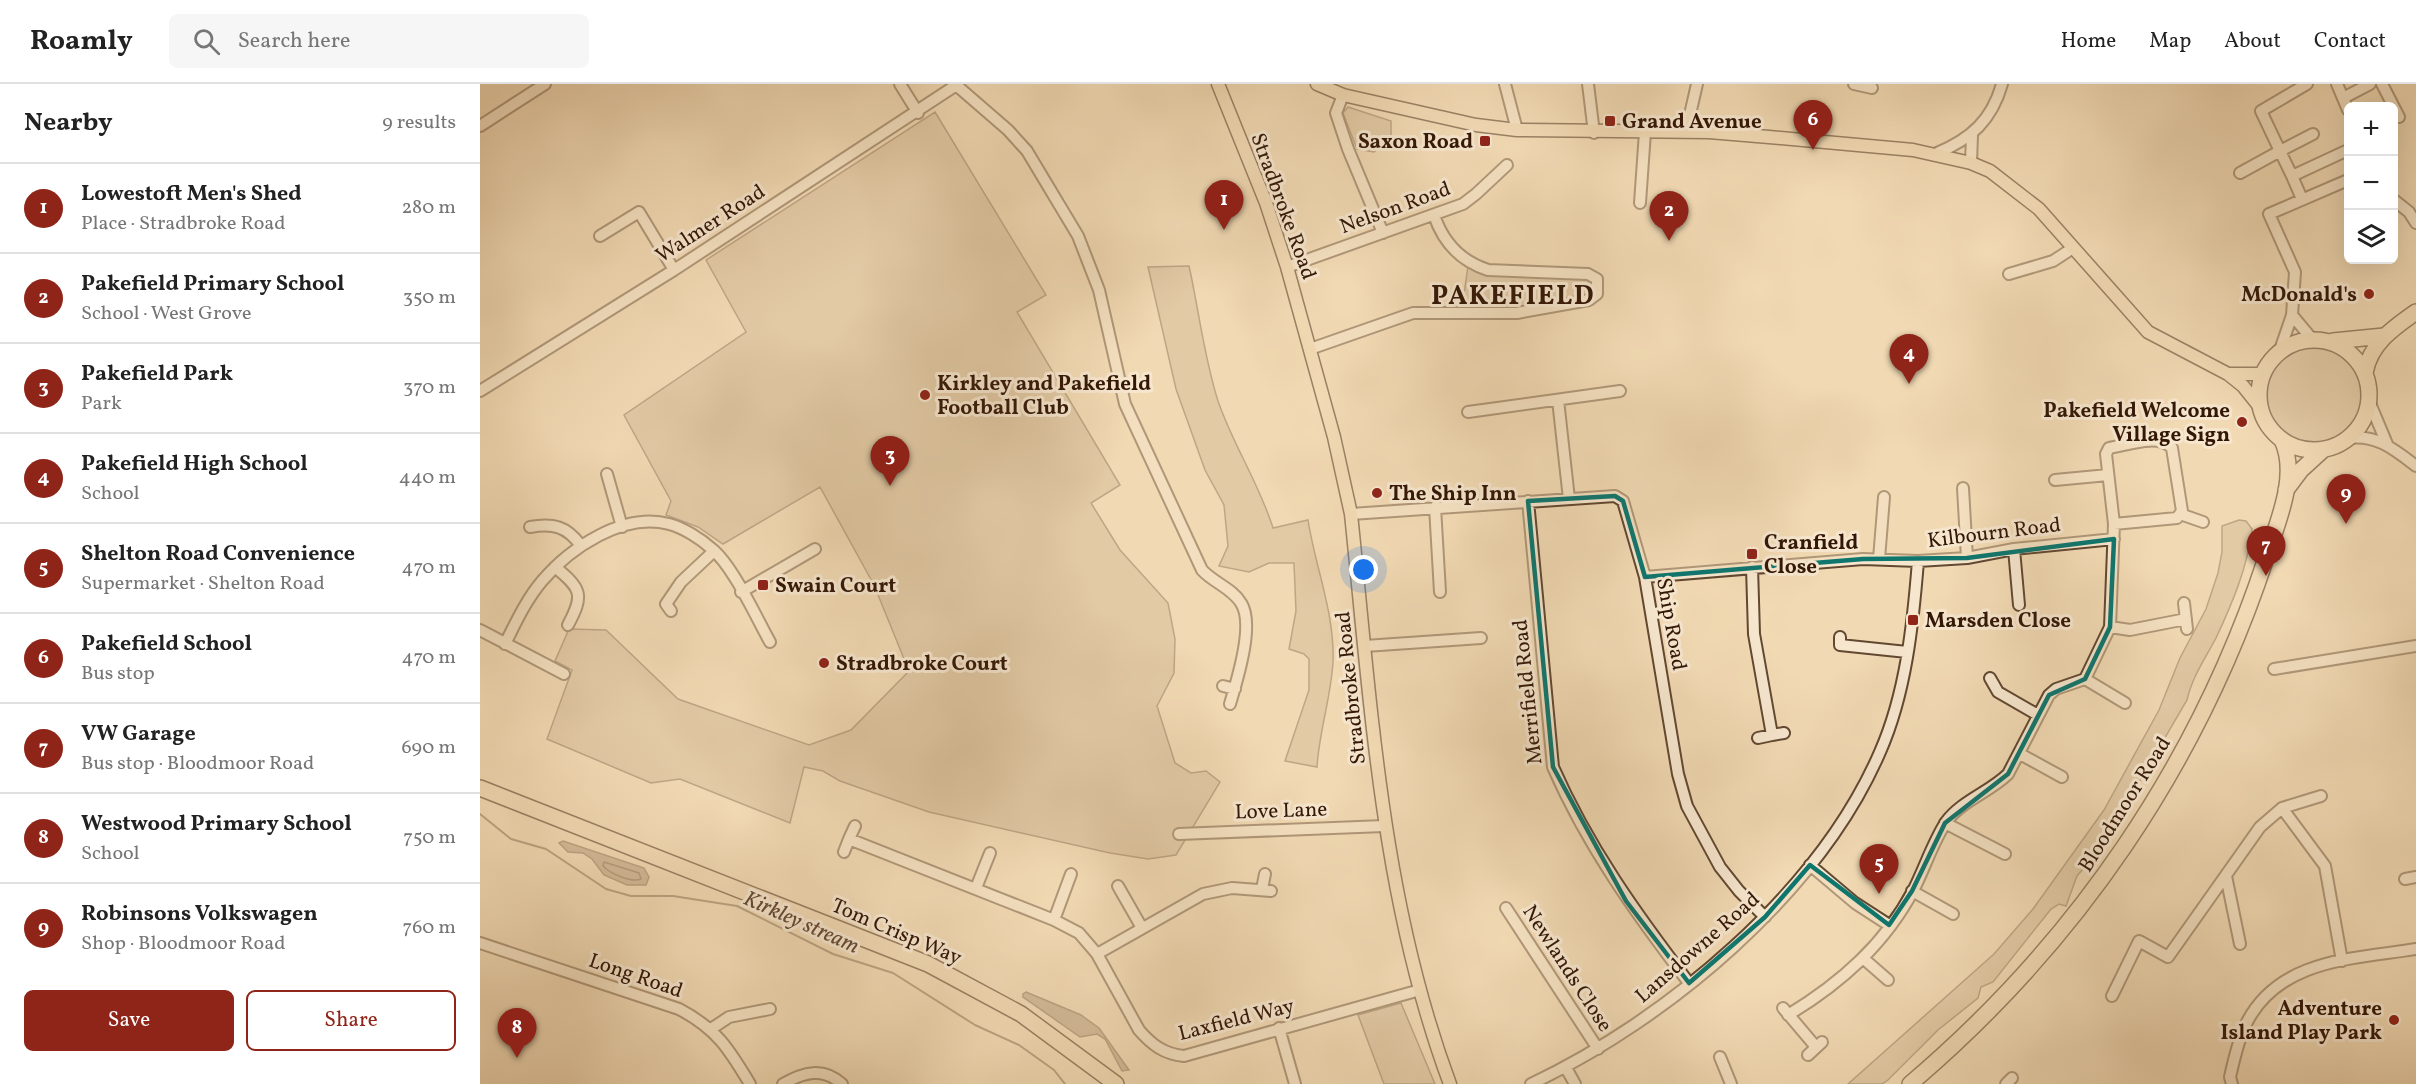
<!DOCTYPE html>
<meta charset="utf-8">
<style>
:root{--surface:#fff;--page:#f6f6f6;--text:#222;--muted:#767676;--line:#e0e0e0;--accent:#8f2418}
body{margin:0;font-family:Vollkorn,serif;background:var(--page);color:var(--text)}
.controls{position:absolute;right:18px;top:18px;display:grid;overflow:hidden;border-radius:9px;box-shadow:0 6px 24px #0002}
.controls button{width:54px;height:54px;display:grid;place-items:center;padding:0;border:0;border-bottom:2px solid var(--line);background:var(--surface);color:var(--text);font:30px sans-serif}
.you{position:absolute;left:884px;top:486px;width:21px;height:21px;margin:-15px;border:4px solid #fff;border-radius:50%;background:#1a73e8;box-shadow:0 0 0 9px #1a73e833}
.badge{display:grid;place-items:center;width:39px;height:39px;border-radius:50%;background:var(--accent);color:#fff;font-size:20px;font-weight:700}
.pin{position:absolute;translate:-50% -50px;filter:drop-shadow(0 2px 3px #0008)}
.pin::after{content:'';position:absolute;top:32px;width:21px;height:18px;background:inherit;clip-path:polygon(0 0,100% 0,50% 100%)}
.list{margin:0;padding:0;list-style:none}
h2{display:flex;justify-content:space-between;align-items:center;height:78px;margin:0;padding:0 24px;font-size:26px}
h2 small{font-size:20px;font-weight:400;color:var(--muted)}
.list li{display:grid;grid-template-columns:39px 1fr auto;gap:18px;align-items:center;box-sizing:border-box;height:90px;padding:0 24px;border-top:2px solid var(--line)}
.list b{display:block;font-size:22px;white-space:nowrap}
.list p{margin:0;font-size:20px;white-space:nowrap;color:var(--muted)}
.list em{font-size:20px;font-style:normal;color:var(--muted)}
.actions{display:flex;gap:12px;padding:18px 24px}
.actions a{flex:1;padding:14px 0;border:2px solid var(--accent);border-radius:9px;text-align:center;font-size:21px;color:var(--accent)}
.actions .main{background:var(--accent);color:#fff}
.icon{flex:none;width:33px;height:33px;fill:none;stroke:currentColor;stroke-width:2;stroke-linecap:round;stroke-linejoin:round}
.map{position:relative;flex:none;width:1936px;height:1000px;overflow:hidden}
header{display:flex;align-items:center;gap:36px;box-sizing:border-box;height:84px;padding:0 30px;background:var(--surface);border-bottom:2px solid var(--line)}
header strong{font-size:28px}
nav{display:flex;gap:33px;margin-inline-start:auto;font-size:21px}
.search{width:420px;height:54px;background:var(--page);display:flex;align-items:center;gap:15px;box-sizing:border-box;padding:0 21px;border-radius:9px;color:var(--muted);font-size:22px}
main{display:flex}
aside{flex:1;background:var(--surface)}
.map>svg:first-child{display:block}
.green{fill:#d1b896;stroke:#82684e;stroke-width:1.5}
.water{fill:#b09778;stroke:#7e644a;stroke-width:1.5}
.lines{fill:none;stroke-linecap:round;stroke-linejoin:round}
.shore{stroke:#72573f;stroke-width:1.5}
.stream{stroke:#7e644a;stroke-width:2}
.minor-casing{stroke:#624831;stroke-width:14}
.major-casing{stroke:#331706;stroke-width:15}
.highway-casing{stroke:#331706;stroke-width:18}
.minor{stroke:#f6e6ce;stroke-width:10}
.major{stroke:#f1d9b3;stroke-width:12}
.highway{stroke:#f1d9b3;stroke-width:15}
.marked{fill:none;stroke:#0f766e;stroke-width:4.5;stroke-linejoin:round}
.poi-dot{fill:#8f2418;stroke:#f6e6ce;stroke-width:2}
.labels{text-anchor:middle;stroke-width:6;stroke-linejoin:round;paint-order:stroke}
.poi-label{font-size:21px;font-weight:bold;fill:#331706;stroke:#f6e6ce;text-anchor:start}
.street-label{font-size:21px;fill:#331706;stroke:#f6e6ce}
.water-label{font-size:22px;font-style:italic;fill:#654a34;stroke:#f6e6ce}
.district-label{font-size:27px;font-weight:bold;letter-spacing:1.5px;fill:#331706;stroke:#f6e6ce}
</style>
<header>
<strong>Roamly</strong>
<div class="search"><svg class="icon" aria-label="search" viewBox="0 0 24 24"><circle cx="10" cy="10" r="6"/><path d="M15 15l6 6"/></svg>Search here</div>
<nav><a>Home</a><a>Map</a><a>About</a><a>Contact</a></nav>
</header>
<main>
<aside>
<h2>Nearby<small>9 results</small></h2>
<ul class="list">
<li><span class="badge">1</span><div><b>Lowestoft Men's Shed</b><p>Place · Stradbroke Road</p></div><em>280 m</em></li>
<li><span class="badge">2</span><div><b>Pakefield Primary School</b><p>School · West Grove</p></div><em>350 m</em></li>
<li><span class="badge">3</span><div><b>Pakefield Park</b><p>Park</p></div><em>370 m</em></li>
<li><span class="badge">4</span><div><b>Pakefield High School</b><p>School</p></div><em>440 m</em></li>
<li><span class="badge">5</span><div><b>Shelton Road Convenience</b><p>Supermarket · Shelton Road</p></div><em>470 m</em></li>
<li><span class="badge">6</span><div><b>Pakefield School</b><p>Bus stop</p></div><em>470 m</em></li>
<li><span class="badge">7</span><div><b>VW Garage</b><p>Bus stop · Bloodmoor Road</p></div><em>690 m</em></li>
<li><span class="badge">8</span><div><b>Westwood Primary School</b><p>School</p></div><em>750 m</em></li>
<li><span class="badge">9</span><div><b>Robinsons Volkswagen</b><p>Shop · Bloodmoor Road</p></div><em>760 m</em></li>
</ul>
<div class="actions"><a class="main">Save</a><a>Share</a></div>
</aside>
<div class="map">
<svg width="1936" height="1000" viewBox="0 0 1936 1000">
<rect width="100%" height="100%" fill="#f1d9b3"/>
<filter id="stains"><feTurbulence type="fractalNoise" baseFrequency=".00333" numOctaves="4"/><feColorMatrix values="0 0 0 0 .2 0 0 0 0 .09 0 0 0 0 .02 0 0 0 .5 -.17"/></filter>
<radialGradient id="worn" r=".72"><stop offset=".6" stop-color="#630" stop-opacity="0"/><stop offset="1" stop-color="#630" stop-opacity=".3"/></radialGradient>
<!-- green -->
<path class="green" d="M868 23 911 37V52L894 68 877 65 863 29Z
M455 28 566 211 537 228 640 401 611 419 640 466 688 519 695 555 694 589 677 622 695 679 711 689 726 687 740 698 696 771 668 775 630 769 449 728 360 697 343 687 324 683 310 739 200 695 171 699 67 655 92 586 75 577 89 545 126 546 198 615 329 661 371 646 429 587 394 501 340 403 243 460 218 443 186 431 191 417 144 331 266 248 226 176Z
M709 182C719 227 724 273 738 317 753 361 779 399 793 444L828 436C835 482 855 530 853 578 851 613 839 648 837 683L805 677 829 606V575L824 570 809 565 816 527 814 479H789L769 488 739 482 748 462 744 421 725 386 696 305 668 183Z
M988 182 1105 194 1115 199 1111 212 1032 226 982 224Z
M1785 310a49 49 0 1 1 98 0a49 49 0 1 1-98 0Z
M1759 436 1766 437 1772 445C1768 482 1752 520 1736 554 1725 575 1712 593 1707 616L1641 729 1633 750 1597 792 1586 822 1579 820 1571 825 1513 898 1501 903 1498 914 1458 946 1408 996 1402 1000H1368L1514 870 1553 825 1624 726 1679 626 1700 574 1726 525 1738 489 1742 468V442Z
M921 919 955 1000H904L878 931Z"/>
<!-- water -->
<path class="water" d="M83 757 164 784 169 793 166 801H147L124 791 112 775 103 769 88 768 79 759Z
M546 908 601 931 619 944 649 986 642 987 625 955 617 950 600 953 543 913V910Z"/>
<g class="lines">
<!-- shore -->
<path class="shore" d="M124 778 159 789 161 795C151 799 131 790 123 782Z"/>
<!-- stream -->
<path class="stream" d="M0 730 31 755 66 765 126 805 151 812H193L257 822 353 870 413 889 495 941 539 961 574 986 585 1000"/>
<defs>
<path id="minor" d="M420 0 438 29
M1025 0 1037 46
M1108 0 1114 49
M1374 0 1392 4
M1827 0 1781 27 1800 67 1833 50
M1857 0 1868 26
M1902 0 1919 33
M476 1 528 46 547 67 598 152 619 206 645 320 722 486C734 499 752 504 761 519 775 540 757 596 750 620
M863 11 856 29 868 65 903 149
M1863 14 1890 0
M0 42 65 0
M1206 48 1217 0
M1457 69C1491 55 1512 36 1522 0
M1491 79 1492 51
M1760 89 1800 67 1812 92
M1822 115 1812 92 1868 66
M1914 116 1929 128 1936 139
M1160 119 1165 48
M120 152 159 128 194 186
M807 183 983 120 996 110 1027 81
M1529 190 1573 177 1593 164
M1812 231 1832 255
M830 265 933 229H1037L1109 216 1117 210V195L1108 190 1008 186C980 177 963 158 954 131
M1800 266 1812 231 1815 188 1789 130 1868 96
M0 307 194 186 478 0
M1078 316 1089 415
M1889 317 1907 360
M988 328 1140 307
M1868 354C1896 350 1914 365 1936 382
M127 390 142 443
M1575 396 1628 391
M1483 404 1487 474
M1048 417 1073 683C1108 763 1157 831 1209 899
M955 423 960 508
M871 430 1135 412 1143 417 1165 493 1198 690 1207 722 1240 783 1259 807 1285 833
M1700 430 1723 438
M50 443C73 439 87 442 101 462
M1534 465 1539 521
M1399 475 1404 413
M75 483C102 505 104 511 88 541
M1272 483 1274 550 1292 651 1278 654
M1165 493 1383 475 1438 477 1487 474 1534 465 1634 455
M261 508 335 465
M1704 519 1707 545
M191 527 186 520 201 498 234 467
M1630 543 1650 546 1706 535
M0 546 84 590
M1360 553V561L1427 568
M25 560C36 538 46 516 62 497 90 464 143 428 189 440 204 444 221 455 232 465 253 482 276 533 290 558
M885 562 1001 554
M1794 585 1936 562
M1510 594 1518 608 1558 631
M1605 595 1645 619
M743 602 755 605
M1292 651 1304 649
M1540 670 1582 693
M1802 724 1845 782 1862 877
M1465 739 1525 770
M375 742 369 755 574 836 599 849 617 870 659 946C672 961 684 970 704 972L940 906
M699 750 904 742
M364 768 369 755
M1330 781 1375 819 1409 841
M1746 792 1760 860
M1925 795 1936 793
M638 802 662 844
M496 804 510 769
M782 805 785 790
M1432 807 1473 830
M1026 824 1118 965
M574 836 591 790
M0 859 199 925C237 945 249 965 270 1000
M617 870 723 810 752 804 791 807
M1384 875 1408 896
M1632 912 1659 857 1688 873 1780 743 1802 724 1841 712
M1303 924 1336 963
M1308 931C1361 899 1405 860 1434 805 1445 783 1453 758 1466 738 1481 717 1510 708 1528 690L1569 611 1576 605 1605 595 1630 543 1634 440 1626 370 1629 364C1648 361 1678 349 1692 364L1702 427 1697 434 1634 440
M799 944 815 1000
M231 945 249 933 290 925
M1328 971 1342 958
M1240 973 1251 1000
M1086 984 1095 1000
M303 1000C324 988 343 983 362 1000
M1051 1000C1188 935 1339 809 1400 668 1426 609 1433 540 1438 477
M1526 1000 1532 994
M1752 1000 1750 993C1754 976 1758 956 1766 940 1798 875 1873 875 1936 865"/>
<path id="major" d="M738 0 786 119 807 183 854 353 871 430C891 622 902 818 970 1000
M837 0 863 11 996 41 1037 46 1229 48 1289 53 1433 66 1491 79 1510 87 1559 125 1668 248 1748 290 1763 302 1779 322
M1748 290H1782"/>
<path id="highway" d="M1779 311a55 55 0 1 1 110 0a55 55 0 1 1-110 0Z
M1853 257 1904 252
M1885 289C1890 260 1913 244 1936 228
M1806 406 1821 386 1844 365
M0 704 448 880 541 930 636 1000
M1430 1000C1596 859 1718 681 1786 474 1797 439 1819 392 1802 356"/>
</defs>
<!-- minor casing -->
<use href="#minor" class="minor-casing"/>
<!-- major casing -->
<use href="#major" class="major-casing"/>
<!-- highway casing -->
<use href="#highway" class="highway-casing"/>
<!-- minor -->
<use href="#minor" class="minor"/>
<!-- major -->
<use href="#major" class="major"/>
<!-- highway -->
<use href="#highway" class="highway"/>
</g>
<!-- marked area -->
<path d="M0 0H1936V1000H0ZM1135 412 1143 417 1165 493 1383 475 1487 474 1634 455 1630 543 1605 595 1569 611 1528 690 1465 739 1432 807 1409 841 1330 781 1285 833 1209 899 1146 817 1073 683 1048 417Z" fill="#f1d9b3" fill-opacity=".55" fill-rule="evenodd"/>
<path class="marked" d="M1135 412 1143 417 1165 493 1383 475 1487 474 1634 455 1630 543 1605 595 1569 611 1528 690 1465 739 1432 807 1409 841 1330 781 1285 833 1209 899 1146 817 1073 683 1048 417Z"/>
<!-- markers -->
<g class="poi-dot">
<rect x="1124" y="31" width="12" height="12" rx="3"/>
<rect x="999" y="51" width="12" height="12" rx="3"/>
<circle cx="1889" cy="210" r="6"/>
<circle cx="445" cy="311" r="6"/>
<circle cx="1762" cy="338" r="6"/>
<circle cx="897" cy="409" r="6"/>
<rect x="1266" y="464" width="12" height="12" rx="3"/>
<rect x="277" y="495" width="12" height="12" rx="3"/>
<rect x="1427" y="530" width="12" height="12" rx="3"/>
<circle cx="344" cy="579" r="6"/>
<circle cx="1914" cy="936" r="6"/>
</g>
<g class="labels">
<!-- poi labels -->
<g class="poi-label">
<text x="1142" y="44">Grand Avenue</text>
<text x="993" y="64" text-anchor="end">Saxon Road</text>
<text x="1877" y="217" text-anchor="end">McDonald's</text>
<text x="457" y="306">Kirkley and Pakefield<tspan x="457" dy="24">Football Club</tspan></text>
<text x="1750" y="333" text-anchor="end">Pakefield Welcome<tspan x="1750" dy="24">Village Sign</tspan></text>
<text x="909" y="416">The Ship Inn</text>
<text x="1284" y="465">Cranfield<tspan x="1284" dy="24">Close</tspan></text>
<text x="295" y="508">Swain Court</text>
<text x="1445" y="543">Marsden Close</text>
<text x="356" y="586">Stradbroke Court</text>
<text x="1902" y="931" text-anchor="end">Adventure<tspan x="1902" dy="24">Island Play Park</tspan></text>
</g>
<!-- street labels -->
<g class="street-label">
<text transform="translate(804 122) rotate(70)" y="7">Stradbroke Road</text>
<text transform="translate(915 123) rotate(-20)" y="7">Nelson Road</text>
<text transform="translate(230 139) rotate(-33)" y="7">Walmer Road</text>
<text transform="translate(1514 448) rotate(-7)" y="7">Kilbourn Road</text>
<text transform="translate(1192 540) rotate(80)" y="7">Ship Road</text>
<text transform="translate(870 604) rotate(-96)" y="7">Stradbroke Road</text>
<text transform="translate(1047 608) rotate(-96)" y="7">Merrifield Road</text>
<text transform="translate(1644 720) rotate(-58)" y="7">Bloodmoor Road</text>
<text transform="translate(801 726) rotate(-2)" y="7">Love Lane</text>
<text transform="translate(417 847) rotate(23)" y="7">Tom Crisp Way</text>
<text transform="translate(1217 863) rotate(-41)" y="7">Lansdowne Road</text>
<text transform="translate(1088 884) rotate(57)" y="7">Newlands Close</text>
<text transform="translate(156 891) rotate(19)" y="7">Long Road</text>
<text transform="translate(756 935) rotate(-14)" y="7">Laxfield Way</text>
</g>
<!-- water labels -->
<g class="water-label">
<text transform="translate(322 837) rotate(24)" y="8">Kirkley stream</text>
</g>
<!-- district labels -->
<g class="district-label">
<text x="1033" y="220">PAKEFIELD</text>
</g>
</g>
<rect width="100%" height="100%" filter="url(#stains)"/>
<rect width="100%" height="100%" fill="url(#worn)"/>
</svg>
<div class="controls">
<button>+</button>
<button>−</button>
<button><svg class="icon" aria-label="layers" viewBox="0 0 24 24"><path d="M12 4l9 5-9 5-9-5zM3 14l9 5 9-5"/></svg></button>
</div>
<div class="you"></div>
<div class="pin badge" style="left:744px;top:146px">1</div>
<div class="pin badge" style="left:1189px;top:157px">2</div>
<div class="pin badge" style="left:410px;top:402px">3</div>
<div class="pin badge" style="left:1429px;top:300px">4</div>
<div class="pin badge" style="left:1399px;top:810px">5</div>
<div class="pin badge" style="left:1333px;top:66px">6</div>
<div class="pin badge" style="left:1786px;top:492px">7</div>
<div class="pin badge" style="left:37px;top:974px">8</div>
<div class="pin badge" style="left:1866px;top:440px">9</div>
</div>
</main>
